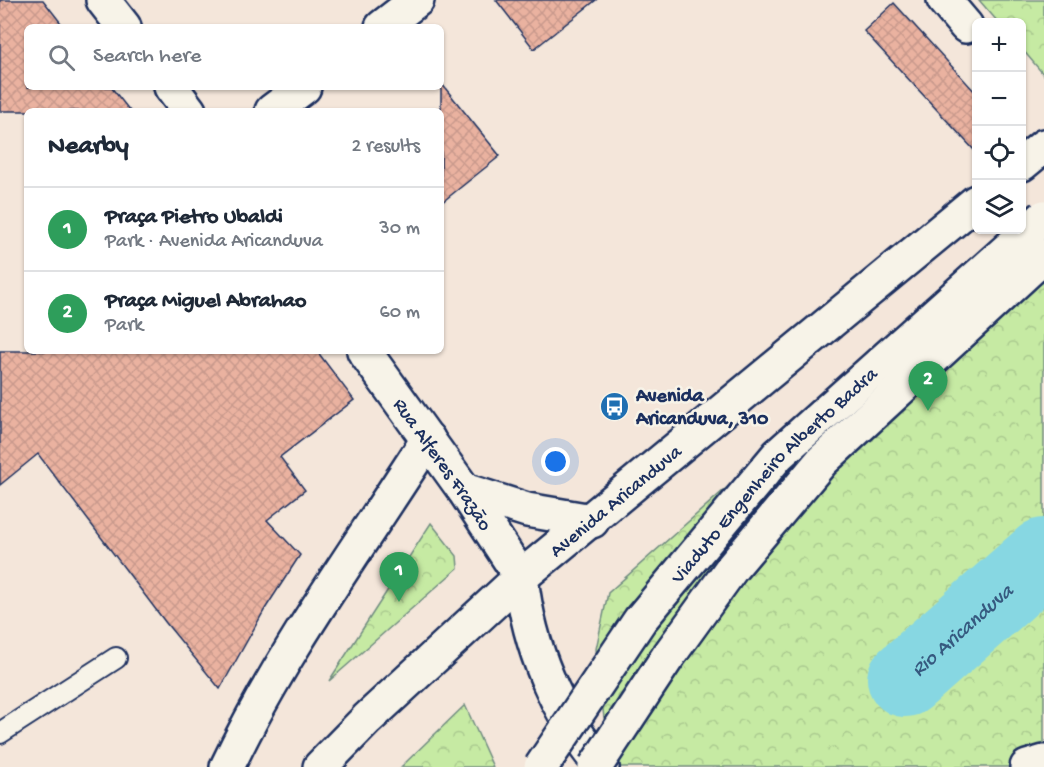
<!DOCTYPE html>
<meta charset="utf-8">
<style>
:root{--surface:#fff;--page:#f6f6f7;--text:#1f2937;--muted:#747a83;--line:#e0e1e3;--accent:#7c3aed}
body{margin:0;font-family:"Gochi Hand",sans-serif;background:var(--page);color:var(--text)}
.controls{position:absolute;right:18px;top:18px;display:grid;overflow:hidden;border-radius:9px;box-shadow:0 2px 4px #0004}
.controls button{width:54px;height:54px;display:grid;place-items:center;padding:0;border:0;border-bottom:2px solid var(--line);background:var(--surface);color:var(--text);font:30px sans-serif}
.you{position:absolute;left:556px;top:462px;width:21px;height:21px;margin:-15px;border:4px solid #fff;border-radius:50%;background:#1a73e8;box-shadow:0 0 0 9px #1a73e833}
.badge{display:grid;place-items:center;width:39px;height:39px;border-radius:50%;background:var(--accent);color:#fff;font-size:20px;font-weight:700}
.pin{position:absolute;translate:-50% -50px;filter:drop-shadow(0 2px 3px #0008)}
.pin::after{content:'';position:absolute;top:32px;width:21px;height:18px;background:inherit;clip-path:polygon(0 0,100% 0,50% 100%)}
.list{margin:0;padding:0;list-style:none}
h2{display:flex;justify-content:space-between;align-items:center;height:78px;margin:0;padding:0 24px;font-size:26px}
h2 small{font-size:20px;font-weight:400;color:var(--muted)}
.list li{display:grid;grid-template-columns:39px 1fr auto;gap:18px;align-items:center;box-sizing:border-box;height:84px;padding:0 24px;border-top:2px solid var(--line)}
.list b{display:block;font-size:22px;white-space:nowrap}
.list p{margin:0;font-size:20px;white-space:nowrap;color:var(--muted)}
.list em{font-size:20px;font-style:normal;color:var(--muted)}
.icon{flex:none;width:33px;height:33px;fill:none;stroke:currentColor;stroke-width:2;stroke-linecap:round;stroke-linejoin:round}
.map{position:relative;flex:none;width:1044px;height:767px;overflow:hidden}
.search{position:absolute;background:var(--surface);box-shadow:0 2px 4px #0004;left:24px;top:24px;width:420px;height:66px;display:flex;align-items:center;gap:15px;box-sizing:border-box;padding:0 21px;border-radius:9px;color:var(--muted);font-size:22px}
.panel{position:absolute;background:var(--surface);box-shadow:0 2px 4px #0004;left:24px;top:108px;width:420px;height:246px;border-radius:9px}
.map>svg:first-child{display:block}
.park{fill:url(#park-crowns);stroke:#708c80;stroke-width:1.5}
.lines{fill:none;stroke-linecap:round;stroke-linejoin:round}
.river{stroke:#87d7e2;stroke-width:76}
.building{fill:url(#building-cross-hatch);stroke:#1b2f5e;stroke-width:1.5}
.service-casing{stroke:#1b2f5e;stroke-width:24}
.minor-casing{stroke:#1b2f5e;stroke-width:38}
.secondary-casing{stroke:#1b2f5e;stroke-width:38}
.trunk-casing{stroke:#1b2f5e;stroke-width:38}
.service{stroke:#f7f3e8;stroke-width:20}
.minor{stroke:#f7f3e8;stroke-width:33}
.secondary{stroke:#f7f3e8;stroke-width:33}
.trunk{stroke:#f7f3e8;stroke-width:33}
.trunk-bridge-casing{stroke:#1b2f5e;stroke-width:38;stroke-linecap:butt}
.trunk-bridge{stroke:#f7f3e8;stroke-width:33}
.labels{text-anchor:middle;stroke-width:5;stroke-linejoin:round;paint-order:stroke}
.poi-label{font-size:20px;font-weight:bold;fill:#1b2f5e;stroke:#f7f3e8;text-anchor:start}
.street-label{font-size:20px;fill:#1b2f5e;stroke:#f7f3e8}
.water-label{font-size:21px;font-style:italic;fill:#36597f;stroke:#f7f3e8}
</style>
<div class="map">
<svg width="1044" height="767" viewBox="0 0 1044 767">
<defs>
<pattern id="park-crowns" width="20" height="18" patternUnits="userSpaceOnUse" patternTransform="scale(1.5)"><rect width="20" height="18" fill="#c6eaa3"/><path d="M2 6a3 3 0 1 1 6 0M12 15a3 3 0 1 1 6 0" fill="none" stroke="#aac98f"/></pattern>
<pattern id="building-cross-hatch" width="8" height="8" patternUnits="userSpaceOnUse" patternTransform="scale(1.5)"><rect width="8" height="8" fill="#eab2a0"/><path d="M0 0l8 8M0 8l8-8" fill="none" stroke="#c8998c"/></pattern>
</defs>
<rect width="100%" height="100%" fill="#f4e6da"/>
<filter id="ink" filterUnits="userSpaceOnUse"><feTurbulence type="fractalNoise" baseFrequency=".0167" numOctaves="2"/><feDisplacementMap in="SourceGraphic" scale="12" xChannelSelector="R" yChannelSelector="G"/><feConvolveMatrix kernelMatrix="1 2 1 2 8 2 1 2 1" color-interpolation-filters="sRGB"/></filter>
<g filter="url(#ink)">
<!-- park -->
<path class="park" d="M979 0H1044V75L1022 49V22H998Z
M1044 206V767H582L605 727 596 649 608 593Z
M431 523 457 556 458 568 329 681Z
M465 705 493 767H401Z"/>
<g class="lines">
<!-- river -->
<path class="river" id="s1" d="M905 679 1044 556"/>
</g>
<!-- building -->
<path class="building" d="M0 0H43L64 27H27V87H111L130 111H0Z
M496 0H596L534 49Z
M894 3 976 93V152L864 31Z
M441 83 500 156 441 203Z
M0 351H317L354 400 280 457 305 490 267 520 300 555 265 609 220 689 166 623 38 454 0 485Z"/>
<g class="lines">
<defs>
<path id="service" d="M0 733 116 658"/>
<g id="minor">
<path d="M103 0 124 27"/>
<path d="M944 0 966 26"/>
<path d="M382 27 417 0"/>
<path d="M171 87 189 111"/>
<path d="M272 111 304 87"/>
<path id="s2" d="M364 351 464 490 521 577"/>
</g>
<g id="secondary">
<path d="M1022 164 1044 146"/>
<path d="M464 490 527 510 592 521"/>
<path d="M227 767C282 651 360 546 428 439"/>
<path id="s3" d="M320 767 367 719 521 577 976 202"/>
</g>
<path id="trunk" d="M521 577C529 647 556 713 602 767
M1027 767 1044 762"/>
</defs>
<!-- service casing -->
<use href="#service" class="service-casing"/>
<!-- minor casing -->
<use href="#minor" class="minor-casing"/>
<!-- secondary casing -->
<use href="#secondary" class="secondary-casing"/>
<!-- trunk casing -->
<use href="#trunk" class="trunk-casing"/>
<!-- service -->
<use href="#service" class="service"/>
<!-- minor -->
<use href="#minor" class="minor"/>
<!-- secondary -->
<use href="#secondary" class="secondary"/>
<!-- trunk -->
<use href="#trunk" class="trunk"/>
<defs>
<g id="trunk-bridge">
<path id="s4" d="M541 767 640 620 778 455 1044 217"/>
<path d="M595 767 667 658 732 568 822 461 1044 256"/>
</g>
</defs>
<!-- trunk-bridge casing -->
<use href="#trunk-bridge" class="trunk-bridge-casing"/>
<!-- trunk-bridge -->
<use href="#trunk-bridge" class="trunk-bridge"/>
</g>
</g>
<!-- icons -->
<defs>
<symbol id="bus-disc" viewBox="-11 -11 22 22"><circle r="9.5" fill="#1f6fb2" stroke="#f7f3e8"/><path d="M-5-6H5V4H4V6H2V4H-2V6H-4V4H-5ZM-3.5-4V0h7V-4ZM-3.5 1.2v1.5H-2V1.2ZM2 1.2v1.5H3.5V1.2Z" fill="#fff"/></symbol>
</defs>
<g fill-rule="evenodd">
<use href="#bus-disc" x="598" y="390" width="33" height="33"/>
</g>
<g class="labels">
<!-- poi labels -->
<g class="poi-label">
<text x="636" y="401">Avenida<tspan x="636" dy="23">Aricanduva, 310</tspan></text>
</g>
<!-- street labels -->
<g class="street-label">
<text dy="7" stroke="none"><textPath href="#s2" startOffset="138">Rua Alferes Frazão</textPath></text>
<text dy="7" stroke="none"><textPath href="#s4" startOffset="375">Viaduto Engenheiro Alberto Badra</textPath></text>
<text dy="7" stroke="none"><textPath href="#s3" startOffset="398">Avenida Aricanduva</textPath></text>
</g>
<!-- water labels -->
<g class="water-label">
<text dy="7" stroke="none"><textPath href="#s1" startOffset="75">Rio Aricanduva</textPath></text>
</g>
</g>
</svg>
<div class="controls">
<button>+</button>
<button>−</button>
<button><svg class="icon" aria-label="locate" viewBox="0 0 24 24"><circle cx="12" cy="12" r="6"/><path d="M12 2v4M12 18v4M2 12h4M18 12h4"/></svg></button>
<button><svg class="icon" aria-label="layers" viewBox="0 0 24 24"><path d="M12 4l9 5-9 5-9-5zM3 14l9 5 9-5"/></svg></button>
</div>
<div class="you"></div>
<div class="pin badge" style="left:399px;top:602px;background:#2e9e5b">1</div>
<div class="pin badge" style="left:928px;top:411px;background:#2e9e5b">2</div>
<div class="search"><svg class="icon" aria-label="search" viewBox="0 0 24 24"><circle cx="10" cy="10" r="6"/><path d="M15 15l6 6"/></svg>Search here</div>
<section class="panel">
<h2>Nearby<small>2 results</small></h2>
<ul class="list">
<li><span class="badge" style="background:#2e9e5b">1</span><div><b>Praça Pietro Ubaldi</b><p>Park · Avenida Aricanduva</p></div><em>30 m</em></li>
<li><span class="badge" style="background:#2e9e5b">2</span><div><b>Praça Miguel Abrahao</b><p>Park</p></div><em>60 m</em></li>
</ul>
</section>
</div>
